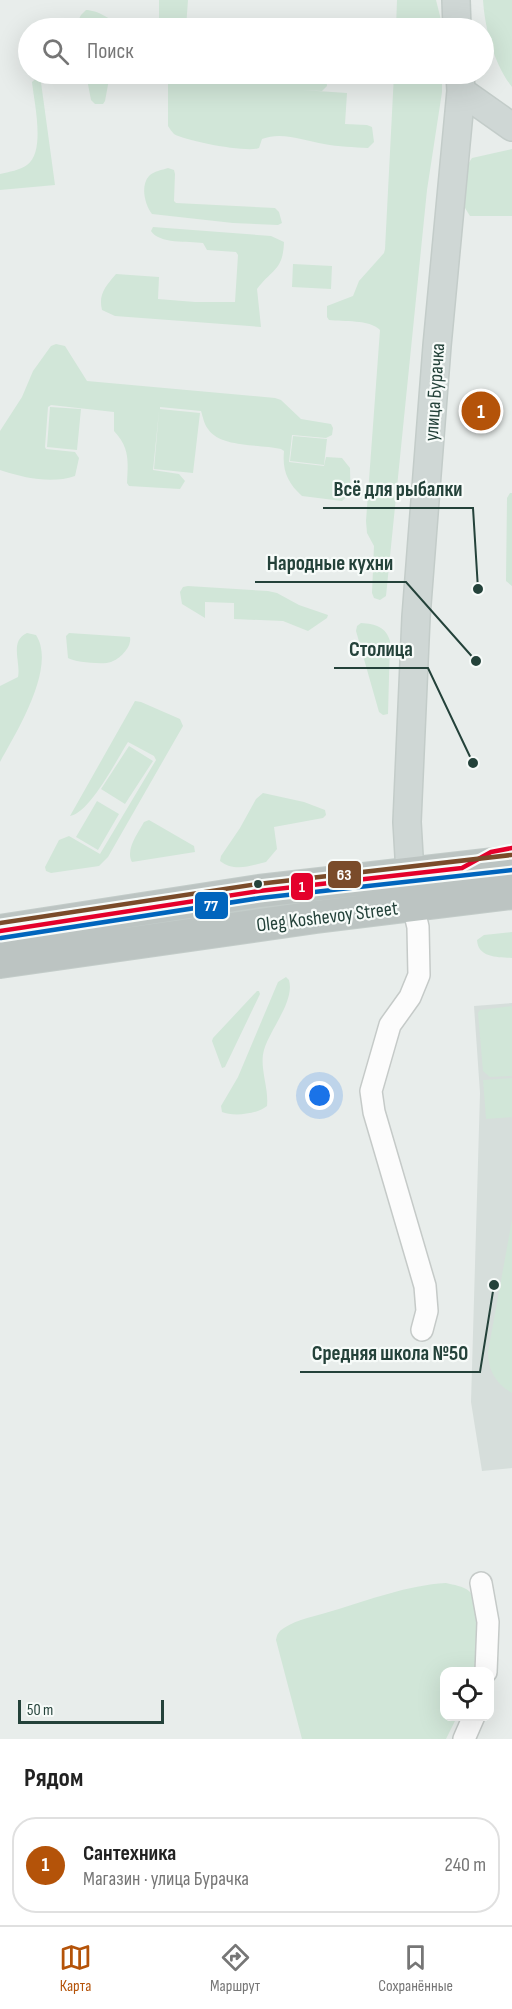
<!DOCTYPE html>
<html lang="ru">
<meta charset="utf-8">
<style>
:root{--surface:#fff;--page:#f2f2f2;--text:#222;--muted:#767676;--line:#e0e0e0;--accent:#b45309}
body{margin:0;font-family:"Sofia Sans Condensed",sans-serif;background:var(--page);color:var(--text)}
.controls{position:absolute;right:18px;bottom:18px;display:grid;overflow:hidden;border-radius:12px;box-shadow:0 6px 24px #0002}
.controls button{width:54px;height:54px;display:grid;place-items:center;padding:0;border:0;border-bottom:2px solid var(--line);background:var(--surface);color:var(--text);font:30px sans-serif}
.scale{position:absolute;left:18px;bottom:15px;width:146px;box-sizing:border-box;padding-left:6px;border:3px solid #24423a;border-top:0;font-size:16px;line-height:21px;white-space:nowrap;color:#24423a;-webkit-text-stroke:4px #f7fbf9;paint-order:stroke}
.you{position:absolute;left:320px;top:1096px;width:21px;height:21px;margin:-15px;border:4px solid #fff;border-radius:50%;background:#1a73e8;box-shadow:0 0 0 9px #1a73e833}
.badge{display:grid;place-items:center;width:39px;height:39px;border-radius:50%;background:var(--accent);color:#fff;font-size:20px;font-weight:700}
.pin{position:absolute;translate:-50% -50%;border:3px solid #fff;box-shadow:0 2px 6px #0006}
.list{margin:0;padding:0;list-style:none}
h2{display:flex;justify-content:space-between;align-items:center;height:78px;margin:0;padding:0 24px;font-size:26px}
h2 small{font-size:20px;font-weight:400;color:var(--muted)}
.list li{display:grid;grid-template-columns:39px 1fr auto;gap:18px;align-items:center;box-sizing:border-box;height:96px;margin:0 12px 12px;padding:0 12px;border:2px solid var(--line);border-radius:24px}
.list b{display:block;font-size:22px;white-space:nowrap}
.list p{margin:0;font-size:20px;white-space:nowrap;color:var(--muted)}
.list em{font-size:20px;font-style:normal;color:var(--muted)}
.icon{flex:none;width:33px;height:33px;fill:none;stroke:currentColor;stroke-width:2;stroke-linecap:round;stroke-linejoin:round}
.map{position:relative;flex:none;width:512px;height:1739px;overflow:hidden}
.search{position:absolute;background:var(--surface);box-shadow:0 6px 24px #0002;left:18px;right:18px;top:18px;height:66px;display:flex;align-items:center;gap:15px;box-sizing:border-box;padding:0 21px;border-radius:33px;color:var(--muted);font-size:22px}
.sheet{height:186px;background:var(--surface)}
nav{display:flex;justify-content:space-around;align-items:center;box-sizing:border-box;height:84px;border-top:2px solid var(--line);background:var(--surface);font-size:16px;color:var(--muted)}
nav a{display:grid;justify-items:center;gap:3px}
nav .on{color:var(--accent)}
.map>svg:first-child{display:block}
.built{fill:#d6dedb}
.green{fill:#d1e6d8}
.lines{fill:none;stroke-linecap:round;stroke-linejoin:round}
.minor-casing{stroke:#c5cac8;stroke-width:24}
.major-casing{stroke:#c3ccc9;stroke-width:30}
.highway-casing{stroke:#c3ccc9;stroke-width:34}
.minor{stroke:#fcfcfc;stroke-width:21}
.major{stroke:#cfd7d5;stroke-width:27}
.highway{stroke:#bcc4c2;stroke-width:32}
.bus-1-casing{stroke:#f7fbf9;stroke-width:9}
.bus-2-casing{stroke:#f7fbf9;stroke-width:9}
.bus-3-casing{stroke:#f7fbf9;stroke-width:9}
.bus-1{stroke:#e4002b;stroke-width:4.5}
.bus-2{stroke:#0065bd;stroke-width:4.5}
.bus-3{stroke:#7a4b2a;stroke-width:4.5}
.bus-dot{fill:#24423a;stroke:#f7fbf9;stroke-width:2}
.labels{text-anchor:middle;stroke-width:4.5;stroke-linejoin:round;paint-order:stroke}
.street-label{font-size:20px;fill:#24423a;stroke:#f7fbf9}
.leader{fill:none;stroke:#24423a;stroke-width:2}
.callout-dot{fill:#24423a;stroke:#f7fbf9;stroke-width:2}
.callout-label{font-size:21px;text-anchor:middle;font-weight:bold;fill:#24423a;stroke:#f7fbf9;stroke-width:4.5;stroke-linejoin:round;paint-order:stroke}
.line-badge{stroke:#f7fbf9;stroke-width:2}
.badge-label{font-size:16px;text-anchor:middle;font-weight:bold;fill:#fff}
</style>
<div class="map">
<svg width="512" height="1739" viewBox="0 0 512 1739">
<rect width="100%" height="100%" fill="#e8edeb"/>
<!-- built -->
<path class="built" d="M512 1003V1468L482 1471 471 1402 480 1093 474 1006Z"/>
<!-- green -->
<path class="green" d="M159 0H188L186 28H199H159Z
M397 0H436L443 28H396Z
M483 0H512V87C494 64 485 29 483 0Z
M86 10C96 10 114 19 118 28H74L81 15Z
M86 74H110L105 101 103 104H95L91 100Z
M174 74H318L326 77 327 86 322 91 302 90 347 93 345 124 367 125 372 127 374 142 368 148C354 147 339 147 324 144 305 141 282 131 262 139L259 148C248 153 185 141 174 134 172 132 170 129 168 126V79Z
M394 74H442V92L427 190 386 596 380 600 374 598 372 593 374 546 367 533 366 521 380 330C369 319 344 322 329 320L327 317V306L353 296 359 281 384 253 385 249Z
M40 75 55 185 0 190V174C9 172 20 170 27 165 46 152 34 102 32 82Z
M512 149V216H470L465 208V173L466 167 472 158Z
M168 168 174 170 175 174 174 201 176 203 275 208 279 212 282 223 278 225 233 223 152 214C145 205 140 186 149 176 154 171 162 170 168 168Z
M153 227 271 236 284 242C283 271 272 269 257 289L261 327 115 316 102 310C98 294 106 286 116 274L159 277 158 299 195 302H235L238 255 236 252 207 250 203 243C188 241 159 244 151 231Z
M293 264 332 266 331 289 292 287Z
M56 344 65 346 87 381 275 398 281 400 301 419 331 424 333 428 332 435 326 438 292 435 289 462 324 466 326 457 342 458 350 468C350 480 353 494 342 501L302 496C288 483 282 471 284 451L281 449C261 444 220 448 208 429 204 424 203 417 201 411L160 407V409L200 413 193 473 154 469 159 411 153 470 179 474 185 481 180 489 129 486 127 483C128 461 130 448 114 431V412L51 405 48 407 45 447 46 449 75 452 79 458 75 476C52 484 25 478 3 471L0 470V431L22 397 33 371 51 346Z
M50 407 81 409 77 450 47 447Z
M293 436 327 439 324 465 290 461Z
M510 493H512V586L506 581 507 498Z
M188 586 268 591 277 593 299 605 328 615 327 618 308 631 283 621 234 619V603L205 602V618L182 604 180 592 183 587Z
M361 623C376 624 386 627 390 641L388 714 383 715 379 712 356 631 357 626Z
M27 633 36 635C57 667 16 733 0 762V686L18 677C21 662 9 641 27 633Z
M69 633 130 637C132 647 120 659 111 662 103 665 74 662 68 658L66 636Z
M135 701 141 702 180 719 183 726 108 857 99 866 51 873 46 871 45 867 59 840 69 836 100 854 156 760 154 756 128 742C117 759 90 813 70 816Z
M129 746 153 761 125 804 101 789Z
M263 793 304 802 325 810 326 815 323 818 274 827 277 849 266 862C250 866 234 872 220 861L221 856 240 828 256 799Z
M97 801 119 814 98 850 76 837Z
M149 820 194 846 195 852 132 862C125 850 138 833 144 822Z
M512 932V958C498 957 478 958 477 940L484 935Z
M286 977 289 980C295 1001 270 1029 264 1050 259 1067 269 1088 267 1106 258 1114 233 1117 222 1112L221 1106 238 1077 278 982Z
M257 991H259L260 994 225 1067 222 1068 212 1041 213 1038Z
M512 1006V1076L490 1077 483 1071 478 1013 480 1010Z
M512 1078V1117L486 1119 483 1080Z
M512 1220V1393C496 1384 488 1370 488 1352Z
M446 1583C454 1585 463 1586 469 1591 483 1605 477 1653 476 1671L444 1672V1716L457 1717 446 1739H302L276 1640C277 1634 279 1631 284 1628 297 1619 317 1616 332 1611 369 1600 408 1585 446 1583Z"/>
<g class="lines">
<defs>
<path id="minor" d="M413 906 418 927 419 975 410 997 390 1025 371 1091 374 1112 425 1286 427 1311 422 1330
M481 1583 488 1622 486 1672
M464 1739 474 1716"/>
<path id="major" d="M456 0 457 28
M461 91 512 127
M410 873 407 822 416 617 437 346 461 91 460 74"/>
<path id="highway" d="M0 931 259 891 512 862
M0 962 316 917 512 893"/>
</defs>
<!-- minor casing -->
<use href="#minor" class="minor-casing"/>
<!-- major casing -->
<use href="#major" class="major-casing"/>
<!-- highway casing -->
<use href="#highway" class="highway-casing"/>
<!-- minor -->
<use href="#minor" class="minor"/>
<!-- major -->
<use href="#major" class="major"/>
<!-- highway -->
<use href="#highway" class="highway"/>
<defs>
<path id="bus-1" d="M0 931 259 891 462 868 491 852 512 848"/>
<path id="bus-2" d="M1 938 260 898 512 870"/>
<path id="bus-3" d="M0 923 258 884 511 855"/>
</defs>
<!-- bus-1 casing -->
<use href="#bus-1" class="bus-1-casing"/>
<!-- bus-2 casing -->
<use href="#bus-2" class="bus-2-casing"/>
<!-- bus-3 casing -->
<use href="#bus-3" class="bus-3-casing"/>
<!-- bus-1 -->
<use href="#bus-1" class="bus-1"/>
<!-- bus-2 -->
<use href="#bus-2" class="bus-2"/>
<!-- bus-3 -->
<use href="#bus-3" class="bus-3"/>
</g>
<!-- markers -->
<circle class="bus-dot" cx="258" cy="884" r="5"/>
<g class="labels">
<!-- street labels -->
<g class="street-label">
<text transform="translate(434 392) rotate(-86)" y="7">улица Бурачка</text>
<text transform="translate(327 916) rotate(-7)" y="7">Oleg Koshevoy Street</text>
</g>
</g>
<!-- callouts -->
<path class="leader" d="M478 589L473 508H323M476 661L406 582H255M473 763L428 668H334M494 1285L480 1372H300"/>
<g class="callout-dot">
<circle cx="478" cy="589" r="6"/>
<circle cx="476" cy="661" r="6"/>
<circle cx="473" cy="763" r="6"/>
<circle cx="494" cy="1285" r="6"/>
</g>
<g class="callout-label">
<text x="398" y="496">Всё для рыбалки</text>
<text x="330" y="570">Народные кухни</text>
<text x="381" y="656">Столица</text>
<text x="390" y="1360">Средняя школа №50</text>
</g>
<g class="line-badge">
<rect x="327" y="860" width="35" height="29" rx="6" fill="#7a4b2a"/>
<rect x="290" y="872" width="24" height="29" rx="6" fill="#e4002b"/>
<rect x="194" y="891" width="35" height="29" rx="6" fill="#0065bd"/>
</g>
<g class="badge-label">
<text x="344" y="880">63</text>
<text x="302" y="892">1</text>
<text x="211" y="911">77</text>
</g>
</svg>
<div class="controls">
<button><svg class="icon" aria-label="locate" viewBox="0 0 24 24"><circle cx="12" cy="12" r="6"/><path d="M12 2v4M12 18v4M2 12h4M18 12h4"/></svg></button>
</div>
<div class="scale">50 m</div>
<div class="you"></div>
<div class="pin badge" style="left:481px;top:411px">1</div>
<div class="search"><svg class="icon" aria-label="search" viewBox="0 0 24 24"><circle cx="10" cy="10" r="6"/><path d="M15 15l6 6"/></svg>Поиск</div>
</div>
<section class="sheet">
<h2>Рядом<small></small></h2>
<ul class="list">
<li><span class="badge">1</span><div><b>Сантехника</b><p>Магазин · улица Бурачка</p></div><em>240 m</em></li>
</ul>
</section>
<nav>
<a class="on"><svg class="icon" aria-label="map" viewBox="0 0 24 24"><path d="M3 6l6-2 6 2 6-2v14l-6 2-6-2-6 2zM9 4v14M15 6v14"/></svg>Карта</a>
<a><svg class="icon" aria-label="directions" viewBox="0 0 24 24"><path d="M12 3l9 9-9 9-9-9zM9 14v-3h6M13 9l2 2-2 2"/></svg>Маршрут</a>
<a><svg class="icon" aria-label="saved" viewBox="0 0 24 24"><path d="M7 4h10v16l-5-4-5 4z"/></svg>Сохранённые</a>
</nav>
